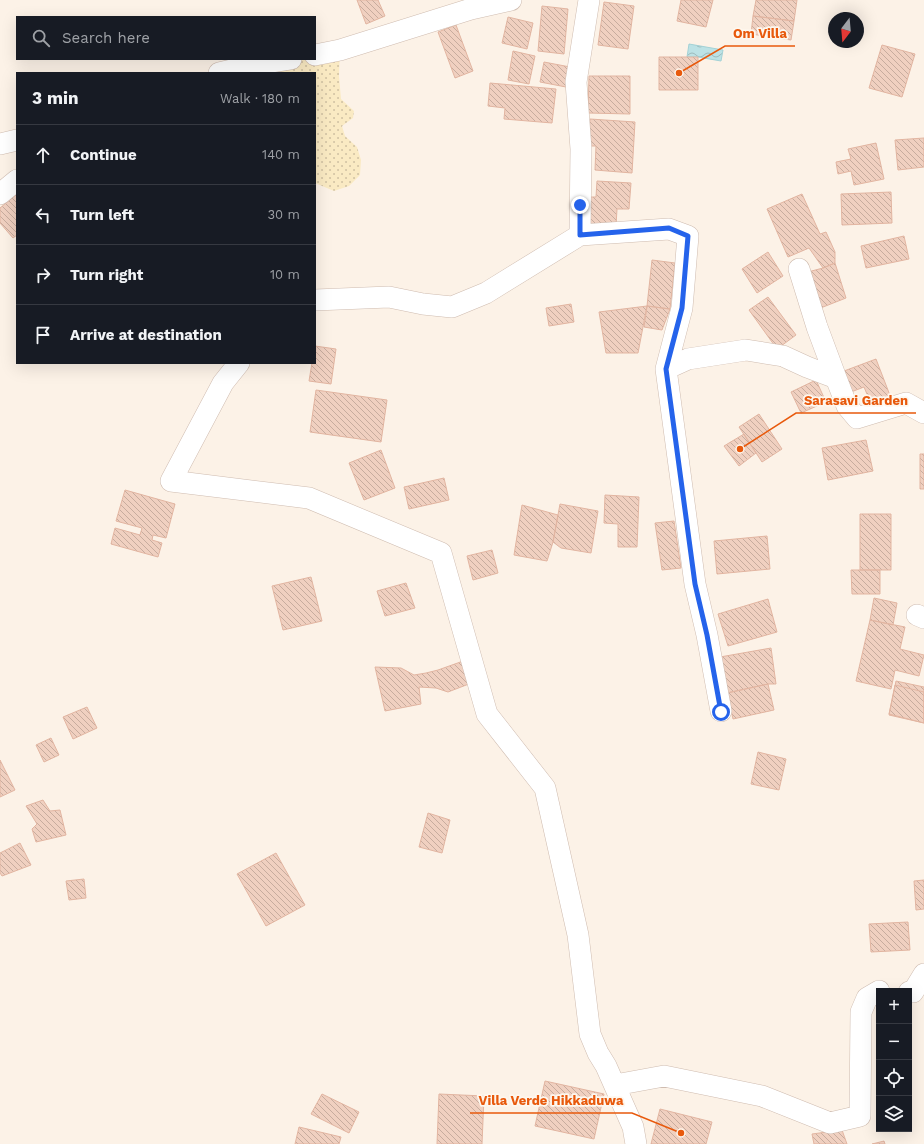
<!DOCTYPE html>
<meta charset="utf-8">
<style>
:root{--surface:#171b24;--page:#20242c;--text:#f1f3f6;--muted:#9ea1a6;--line:#363941}
body{margin:0;font-family:"Work Sans",sans-serif;background:var(--page);color:var(--text)}
.controls{position:absolute;right:12px;bottom:12px;display:grid;overflow:hidden;border-radius:0px;box-shadow:0 4px 16px #0002}
.controls button{width:36px;height:36px;display:grid;place-items:center;padding:0;border:0;border-bottom:1px solid var(--line);background:var(--surface);color:var(--text);font:20px sans-serif}
.compass{position:absolute;left:828px;top:12px;width:36px;height:36px;border-radius:50%;background:var(--surface);box-shadow:0 4px 16px #0002;rotate:196deg}
.stop{position:absolute;width:12px;height:12px;margin:-9px;border:3px solid #2563eb;border-radius:50%;background:#fff}
.stop.end{background:#2563eb;border-color:#fff;box-shadow:0 1px 4px #0008}
.list{margin:0;padding:0;list-style:none}
h2{display:flex;justify-content:space-between;align-items:center;height:52px;margin:0;padding:0 16px;font-size:17px}
h2 small{font-size:13px;font-weight:400;color:var(--muted)}
.list li{display:grid;grid-template-columns:26px 1fr auto;gap:12px;align-items:center;box-sizing:border-box;height:60px;padding:0 16px;border-top:1px solid var(--line)}
.list b{display:block;font-size:15px;white-space:nowrap}
.list em{font-size:13px;font-style:normal;color:var(--muted)}
.icon{flex:none;width:22px;height:22px;fill:none;stroke:currentColor;stroke-width:2;stroke-linecap:round;stroke-linejoin:round}
.map{position:relative;flex:none;width:924px;height:1144px;overflow:hidden}
.search{position:absolute;background:var(--surface);box-shadow:0 4px 16px #0002;left:16px;top:16px;width:300px;height:44px;display:flex;align-items:center;gap:10px;box-sizing:border-box;padding:0 14px;border-radius:0px;color:var(--muted);font-size:15px}
.panel{position:absolute;background:var(--surface);box-shadow:0 4px 16px #0002;left:16px;top:72px;width:300px;height:292px;border-radius:0px}
.map>svg:first-child{display:block}
.sand{fill:url(#sand-dots)}
.water{fill:url(#water-waves);stroke:#a3d2d6}
.building{fill:url(#building-back-hatch);stroke:#e2b5a1}
.lines{fill:none;stroke-linecap:round;stroke-linejoin:round}
.minor-casing{stroke:#cfbcb0;stroke-width:22}
.minor{stroke:#fff;stroke-width:21}
.route{stroke:#2563eb;stroke-width:5}
.leader{fill:none;stroke:#e8590c;stroke-width:1.5}
.callout-dot{fill:#e8590c;stroke:#fef7ee;stroke-width:1.5}
.callout-label{font-size:13px;text-anchor:middle;font-weight:bold;fill:#e8590c;stroke:#fef7ee;stroke-width:3.5;stroke-linejoin:round;paint-order:stroke}
</style>
<div class="map">
<svg width="924" height="1144" viewBox="0 0 924 1144">
<defs>
<pattern id="sand-dots" width="8" height="8" patternUnits="userSpaceOnUse"><rect width="8" height="8" fill="#faeac3"/><path d="M2 2h.1M6 6h.1" fill="none" stroke="#cfc0a1" stroke-width="1.8" stroke-linecap="round"/></pattern>
<pattern id="water-waves" width="16" height="10" patternUnits="userSpaceOnUse"><rect width="16" height="10" fill="#bce2e5"/><path d="M0 5q4-4 8 0t8 0" fill="none" stroke="#9dbabc"/></pattern>
<pattern id="building-back-hatch" width="6" height="6" patternUnits="userSpaceOnUse"><rect width="6" height="6" fill="#f0d0c0"/><path d="M-1 5l2 2M0 0l6 6M5-1l2 2" fill="none" stroke="#c7ac9e"/></pattern>
</defs>
<rect width="100%" height="100%" fill="#fcf2e7"/>
<!-- sand -->
<path class="sand" d="M340 50 339 76 341 99 354 111 353 118 342 126 345 136 357 147 361 160 360 175 349 186 334 191 315 183V73H219L291 59H315Z"/>
<!-- water -->
<path class="water" d="M689 44 723 50 721 61 698 57H687Z"/>
<!-- building -->
<path class="building" d="M357 0H378L385 16 366 24Z
M681 0H713L706 27 677 21Z
M756 0H797L794 21 753 16Z
M604 2 634 6 628 49 598 45Z
M542 6 568 9 564 54 538 51Z
M753 16 794 21 791 40 751 34Z
M508 17 533 23 527 49 502 43Z
M456 25 473 71 455 78 438 32Z
M882 45 915 54 902 97 869 88Z
M513 51 535 56 529 84 508 80Z
M659 57H698V90H659Z
M544 62 570 67 566 87 540 82Z
M589 76H630V114L588 113Z
M490 83 556 89 552 123 504 119 505 108 488 106Z
M590 119 635 122 632 173 595 170 596 146H588Z
M924 138V167L898 170 895 140Z
M876 143 884 179 854 185 851 171 838 174 836 162 851 159 848 149Z
M597 181 631 183 629 209H617L616 226 588 224 590 197H596Z
M891 192 892 223 842 225 841 194Z
M17 194V235L13 238 0 223V208Z
M802 194 820 234 826 232 835 252V263L823 268 809 248 788 257 767 209Z
M904 236 909 259 866 268 861 246Z
M768 252 783 276 757 293 742 269Z
M652 260 675 263 670 309 647 306Z
M835 263 846 298 818 309 804 273 823 268Z
M768 297 796 335 777 349 749 310Z
M571 304 574 322 549 326 546 308Z
M647 306 670 309 662 330 644 327Z
M647 306 638 353H606L599 312Z
M315 346 336 349 331 384 309 381 312 363H315Z
M876 359 891 398 872 406 864 387 851 392 844 371Z
M816 380 826 402 801 413 791 392Z
M316 390 387 400 381 442 310 432Z
M759 414 782 449 762 462 739 427Z
M744 434 756 453 739 466 724 446Z
M866 440 873 471 828 480 822 448Z
M381 450 395 488 364 500 349 463Z
M920 454H924V489H920Z
M444 478 449 500 409 509 404 487Z
M125 490 175 504 166 538 153 535 152 540 162 543 158 557 111 544 115 528 140 535 142 528 116 521Z
M605 495 639 497 637 547H618V524L604 523Z
M560 504 598 511 591 553 561 548 553 542Z
M522 505 558 515 553 542 547 561 514 555Z
M860 514H891V570H860Z
M674 521 681 568 662 570 655 523Z
M767 536 770 569 717 574 714 541Z
M492 550 498 573 473 580 467 556Z
M851 570H880V594H852Z
M311 577 322 621 283 630 272 586Z
M406 583 415 608 385 616 377 591Z
M874 598 897 603 893 625 870 620Z
M768 599 777 632 728 646 718 614Z
M870 620 905 627 900 649 924 655 919 676 895 670 891 689 856 681Z
M771 648 776 684H768L727 693 720 657Z
M466 660 474 682 448 692 436 688 419 687 421 704 385 711 375 667 401 668 414 675 426 673 438 670Z
M896 681 924 687V723L889 715Z
M768 684 774 710 733 719 727 693Z
M895 685 924 692V723L889 714Z
M87 707 97 728 73 739 63 717Z
M51 738 59 755 44 762 36 745Z
M758 752 786 759 779 790 751 784Z
M0 760 15 790 0 797Z
M43 800 50 811 60 810 66 835 36 842 32 829 37 824 26 806Z
M428 813 450 820 442 853 419 847Z
M20 843 31 865 2 876 0 873V853Z
M276 853 305 905 266 926 237 874Z
M84 879 86 898 69 900 66 881Z
M924 880V909L916 910 914 881Z
M908 922 910 950 871 952 869 924Z
M545 1081 604 1094 594 1139 535 1126Z
M322 1094 359 1112 349 1133 311 1114Z
M439 1094 484 1096 482 1144H437Z
M660 1109 712 1122 706 1144H651Z
M299 1127 341 1137 339 1144H295Z
M842 1130 847 1144H814L812 1134Z
M884 1141 885 1144H872Z"/>
<g class="lines">
<defs>
<path id="minor" d="M589 0 576 82 581 149 580 235 669 229 688 236 682 308 666 369 688 359 746 350 783 356 807 367 836 378
M315 55 340 50 471 9 511 0
M219 73 253 65 291 59
M0 144 17 140
M0 194 17 180
M799 269 817 327 836 378 847 406 857 418 906 403 924 413
M315 300 389 297 423 304 452 307 486 293 580 235
M239 363 223 383 171 481 309 498 441 553 487 714 545 788 578 935 590 1034 598 1053 606 1066 633 1127 636 1144
M666 369 695 584 707 635 721 711
M917 615 924 618
M909 992H913L924 974
M615 1085 664 1076 762 1096 830 1123 860 1116 861 1012 867 998 879 991"/>
</defs>
<!-- minor casing -->
<use href="#minor" class="minor-casing"/>
<!-- minor -->
<use href="#minor" class="minor"/>
</g>
<g class="lines">
<!-- route -->
<path class="route" d="M580 205V235L669 228 688 236 682 308 666 369 695 584 707 635 721 712"/>
</g>
<!-- callouts -->
<path class="leader" d="M679 73L725 46H795M740 449L796 413H916M681 1133L632 1113H470"/>
<g class="callout-dot">
<circle cx="679" cy="73" r="4"/>
<circle cx="740" cy="449" r="4"/>
<circle cx="681" cy="1133" r="4"/>
</g>
<g class="callout-label">
<text x="760" y="38">Om Villa</text>
<text x="856" y="405">Sarasavi Garden</text>
<text x="551" y="1105">Villa Verde Hikkaduwa</text>
</g>
</svg>
<div class="controls">
<button>+</button>
<button>−</button>
<button><svg class="icon" aria-label="locate" viewBox="0 0 24 24"><circle cx="12" cy="12" r="6"/><path d="M12 2v4M12 18v4M2 12h4M18 12h4"/></svg></button>
<button><svg class="icon" aria-label="layers" viewBox="0 0 24 24"><path d="M12 4l9 5-9 5-9-5zM3 14l9 5 9-5"/></svg></button>
</div>
<svg class="compass" viewBox="-18 -18 36 36"><path d="M0-13l5 13h-10z" fill="#e53935"/><path d="M0 13l5-13h-10z" fill="#9ea1a6"/></svg>
<div class="stop" style="left:721px;top:712px"></div>
<div class="stop end" style="left:580px;top:205px"></div>
<div class="search"><svg class="icon" aria-label="search" viewBox="0 0 24 24"><circle cx="10" cy="10" r="6"/><path d="M15 15l6 6"/></svg>Search here</div>
<section class="panel">
<h2>3 min<small>Walk · 180 m</small></h2>
<ul class="list">
<li><svg class="icon" aria-label="ahead" viewBox="0 0 24 24"><path d="M12 20V5M6 11l6-6 6 6"/></svg><div><b>Continue</b></div><em>140 m</em></li>
<li><svg class="icon" aria-label="left" viewBox="0 0 24 24"><path d="M17 20v-9H6M10 6l-5 5 5 5"/></svg><div><b>Turn left</b></div><em>30 m</em></li>
<li><svg class="icon" aria-label="right" viewBox="0 0 24 24"><path d="M7 20v-9h11M14 6l5 5-5 5"/></svg><div><b>Turn right</b></div><em>10 m</em></li>
<li><svg class="icon" aria-label="arrive" viewBox="0 0 24 24"><path d="M6 21V4h12l-3 4 3 4H6"/></svg><div><b>Arrive at destination</b></div></li>
</ul>
</section>
</div>
